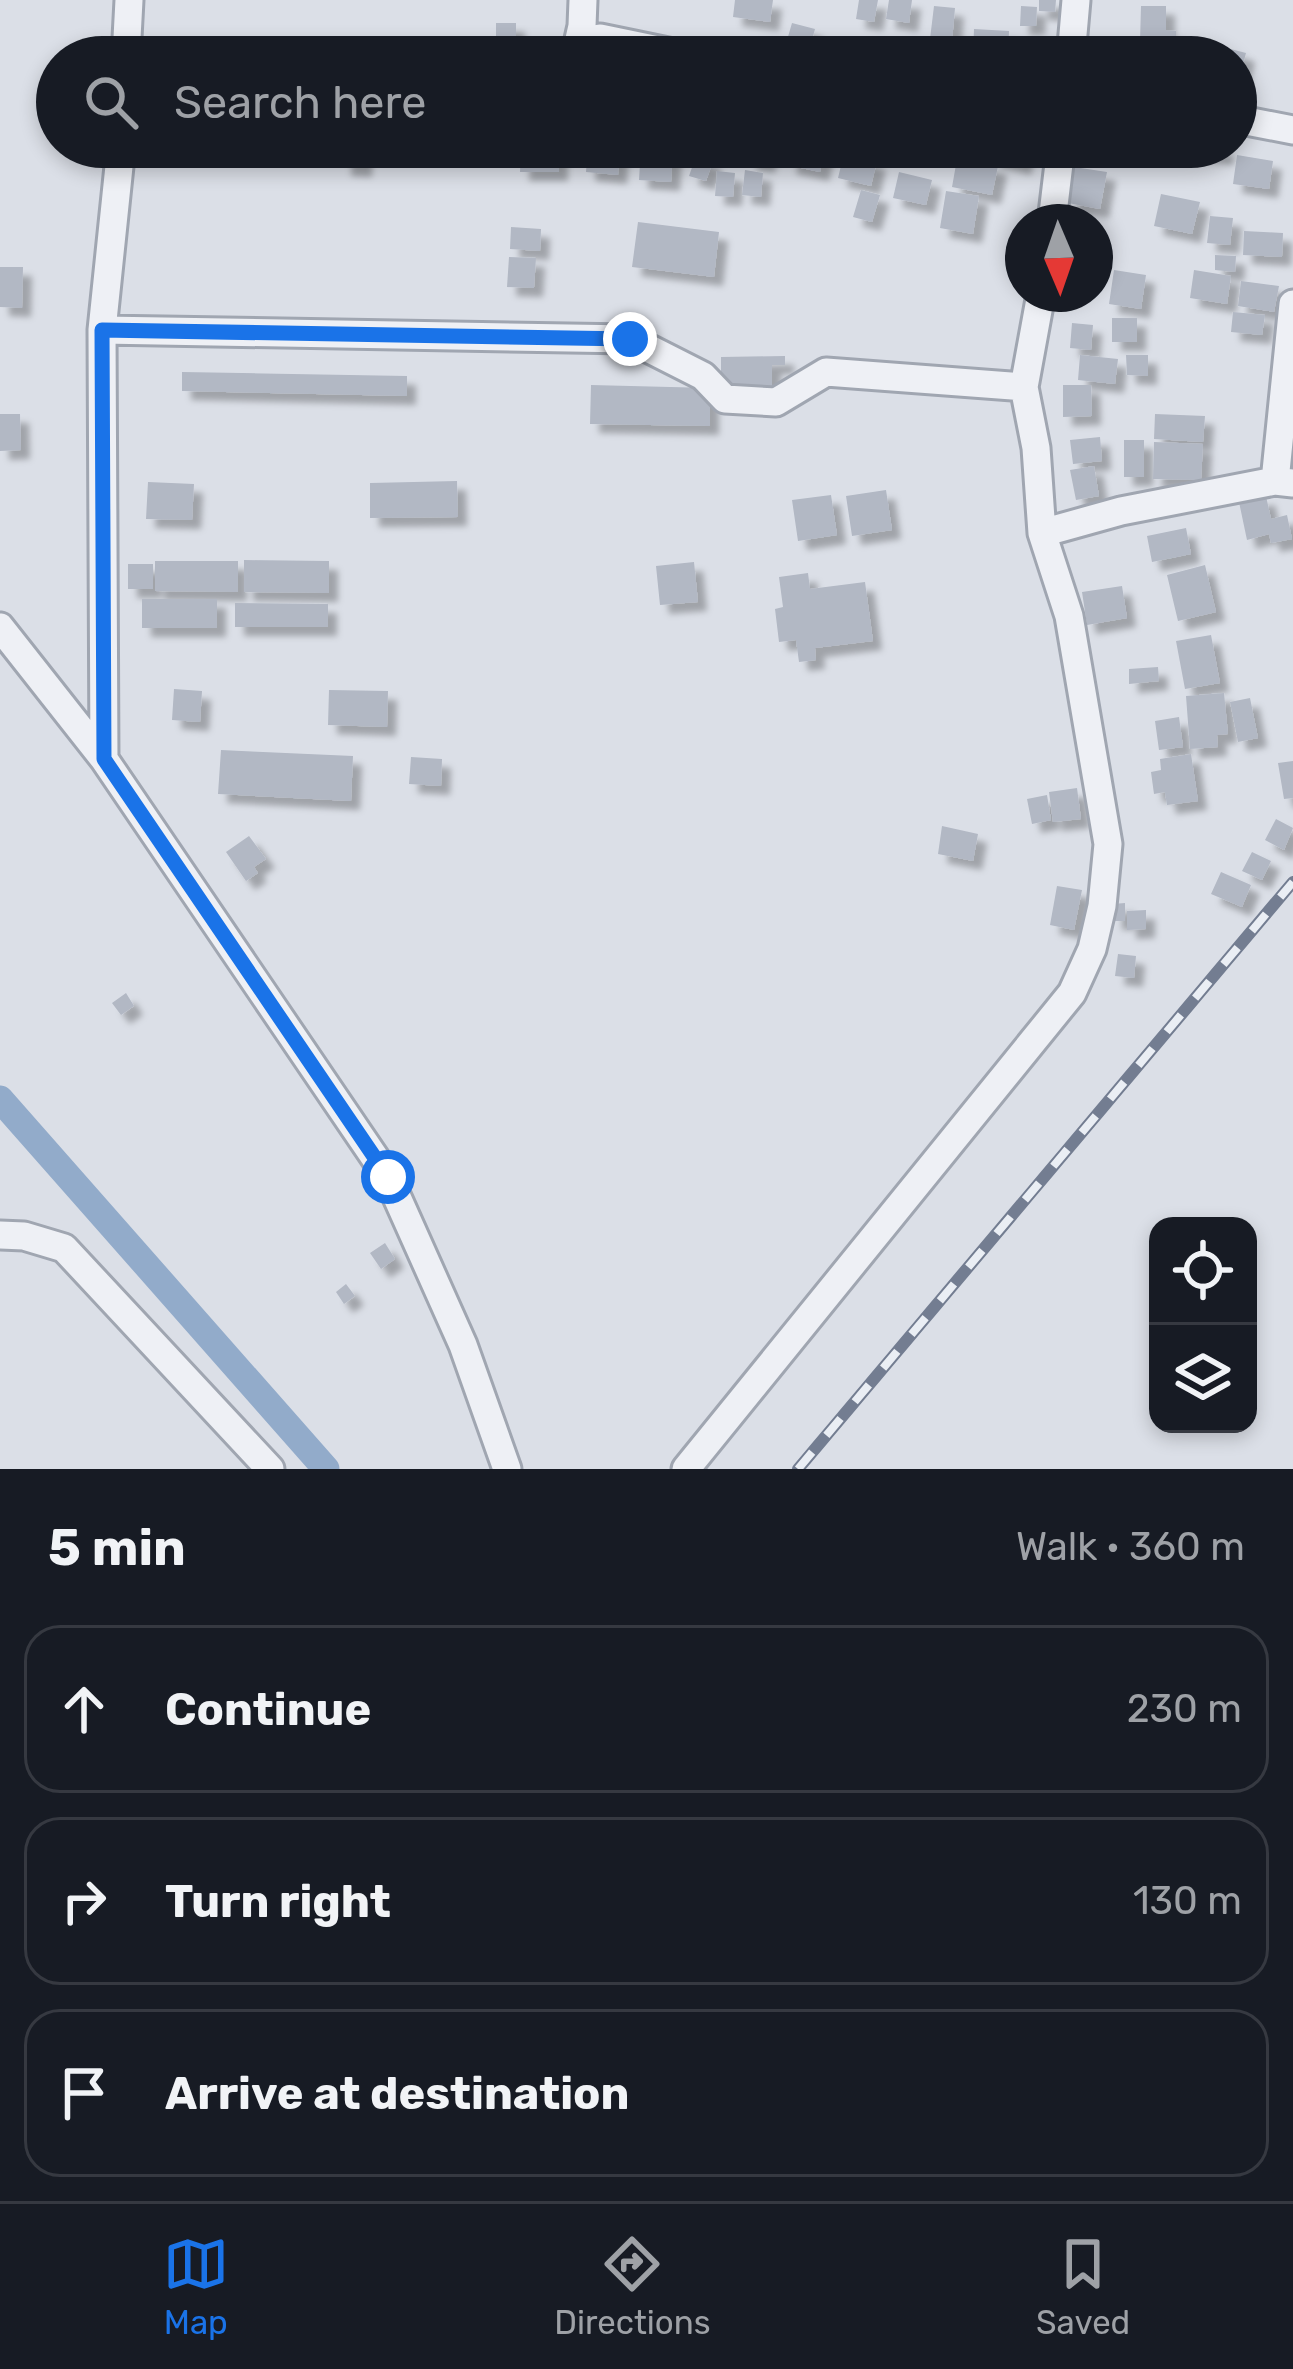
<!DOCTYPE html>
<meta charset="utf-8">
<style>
:root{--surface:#171b24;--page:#242831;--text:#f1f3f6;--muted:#9ea1a6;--line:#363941;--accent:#1a73e8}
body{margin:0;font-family:Rubik,sans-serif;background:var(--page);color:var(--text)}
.controls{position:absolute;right:36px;bottom:36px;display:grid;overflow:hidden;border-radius:24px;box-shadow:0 6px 18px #0003}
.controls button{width:108px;height:108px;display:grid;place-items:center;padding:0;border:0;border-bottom:3px solid var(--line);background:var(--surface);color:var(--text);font:60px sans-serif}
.compass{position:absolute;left:1005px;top:204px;width:108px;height:108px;border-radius:50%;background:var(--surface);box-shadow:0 6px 18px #0003;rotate:178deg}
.stop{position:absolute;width:36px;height:36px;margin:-27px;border:9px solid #1a73e8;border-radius:50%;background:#fff}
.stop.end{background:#1a73e8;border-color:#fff;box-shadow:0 3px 12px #0008}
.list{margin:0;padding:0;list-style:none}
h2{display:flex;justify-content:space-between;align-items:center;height:156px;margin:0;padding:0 48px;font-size:51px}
h2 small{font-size:39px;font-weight:400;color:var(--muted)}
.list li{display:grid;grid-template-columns:78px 1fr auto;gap:36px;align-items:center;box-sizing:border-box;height:168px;margin:0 24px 24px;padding:0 24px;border:3px solid var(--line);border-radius:36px}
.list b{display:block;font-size:45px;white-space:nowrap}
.list em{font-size:39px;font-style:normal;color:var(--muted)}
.icon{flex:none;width:66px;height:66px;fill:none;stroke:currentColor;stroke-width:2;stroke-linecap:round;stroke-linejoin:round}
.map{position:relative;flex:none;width:1293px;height:1469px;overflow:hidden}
.search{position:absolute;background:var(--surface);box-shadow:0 6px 18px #0003;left:36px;right:36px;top:36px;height:132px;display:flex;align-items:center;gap:30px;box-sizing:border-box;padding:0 42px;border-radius:66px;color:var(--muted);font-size:45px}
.sheet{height:732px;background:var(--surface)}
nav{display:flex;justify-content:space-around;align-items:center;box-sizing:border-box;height:168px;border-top:3px solid var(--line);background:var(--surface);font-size:33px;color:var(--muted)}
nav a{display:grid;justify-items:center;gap:6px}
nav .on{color:var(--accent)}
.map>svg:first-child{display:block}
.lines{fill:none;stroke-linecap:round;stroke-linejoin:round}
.canal{stroke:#92abca;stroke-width:27}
.building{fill:#b2b8c4;filter:url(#shadow)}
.street-casing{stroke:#a0a6b1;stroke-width:33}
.street{stroke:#eef0f5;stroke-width:27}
.rail-casing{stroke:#737d91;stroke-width:12}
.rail{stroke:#eaeef4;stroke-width:8;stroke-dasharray:22;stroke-linecap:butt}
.route{stroke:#1a73e8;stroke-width:15}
</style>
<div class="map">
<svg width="1293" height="1469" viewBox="0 0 1293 1469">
<defs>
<filter id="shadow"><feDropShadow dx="9" dy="9" stdDeviation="3" flood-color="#0004"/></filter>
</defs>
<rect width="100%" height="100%" fill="#dbdfe7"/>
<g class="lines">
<!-- canal -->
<path class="canal" d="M0 1099 326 1469"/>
</g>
<!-- building -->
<path class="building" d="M735 0H773L770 22 733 17Z
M859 0H878L874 22 856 19Z
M889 0H912L909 23 886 19Z
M1039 0H1056L1055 12 1039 11Z
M934 6 955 8 952 41 930 39Z
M1021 6 1037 7 1036 26H1020Z
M1141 6H1166V30L1176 31V43L1140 42Z
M496 23H516V46H496Z
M792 23 815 29 807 57 783 54Z
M974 29 1009 31 1008 57 973 55Z
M886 38 908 40 906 57H884Z
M1211 44 1246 53 1237 86 1236 57H1207Z
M343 147H364L363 168 342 167Z
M403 147H436V152L402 151Z
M521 147H559V172H520Z
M588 147H620L618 175 586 172Z
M641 147 673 149 671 182 639 180Z
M750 147H770L766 164 747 161Z
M791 147H826L820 172 787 165Z
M950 147H982L980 155Z
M993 147H1027L1022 166 991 158Z
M1188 147H1225L1224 156 1188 151Z
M844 153 877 161 871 186 838 178Z
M1237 155 1273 161 1269 189 1233 184Z
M696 156 713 161 706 181 689 176Z
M957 159 998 166 992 195 952 187Z
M1074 167 1107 172 1100 209 1068 203Z
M745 170 763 173 761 197 742 195Z
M717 171 735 173 733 197 715 196Z
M899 172 932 180 926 205 893 198Z
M861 190 880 195 872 222 853 217Z
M946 191 979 196 973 234 940 228Z
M1161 194 1200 202 1192 234 1154 226Z
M1210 216 1233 218 1230 245 1207 243Z
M638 222 719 232 714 277 632 267Z
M511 227 541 229 540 251 510 249Z
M1244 231 1283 233 1282 257 1243 255Z
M1215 255 1236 256 1235 272 1215 270Z
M509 257 536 258 534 288 507 287Z
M0 267H23L22 308 0 307Z
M1114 270 1146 275 1141 309 1109 304Z
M1194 270 1231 276 1227 304 1190 298Z
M1241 281 1279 286 1274 312 1238 306Z
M1233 312 1265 315 1262 335 1231 332Z
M1112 318H1137V342H1112Z
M1072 323 1093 325 1091 350 1070 348Z
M1080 355 1118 359 1115 384 1078 380Z
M1126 355H1148V376L1127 375Z
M785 356V365H772V388L721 389V357Z
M182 372 407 376V396L182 391Z
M591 385 710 388V426L590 424Z
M1063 385H1091L1092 416 1063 417Z
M0 414H20L21 450 0 451Z
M1155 414 1205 416 1203 442 1154 439Z
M1100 437 1102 461 1073 464 1070 440Z
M1124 440H1144V477H1124Z
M1154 442 1203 444 1201 480 1153 479Z
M1094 466 1099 496 1076 500 1070 470Z
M457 481 458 517 370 518V483Z
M148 482 194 484 192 520 146 519Z
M886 490 892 530 852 536 846 496Z
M831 495 837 535 798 541 792 500Z
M1266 496 1271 519 1287 515 1292 539 1271 543 1269 534 1247 540 1239 502Z
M1186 528 1191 554 1152 562 1147 536Z
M244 560 329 561V593L244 592Z
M155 561H238V592L155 591Z
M694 562 698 602 660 605 656 566Z
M128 564H153V589H128Z
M1205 565 1216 612 1178 621 1167 575Z
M808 573 810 589 865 582 873 641 815 648 816 660 799 662 796 640 779 642 775 609 783 607 779 577Z
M1122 586 1127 618 1087 625 1082 592Z
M142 599H217V628H142Z
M235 603 328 604V627H235Z
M1211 635 1220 683 1185 689 1176 641Z
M1158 667 1159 681 1129 684V669Z
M174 689 202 691 200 722 172 720Z
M329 690 388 691 387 727 328 725Z
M1224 693 1228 734 1217 735 1218 747 1190 749 1186 696Z
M1250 698 1258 738 1238 742 1230 702Z
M1179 717 1183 747 1159 750 1155 721Z
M221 750 353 756 351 801 218 794Z
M1191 754 1198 801 1167 805 1165 792 1154 794 1151 772 1161 770 1160 759Z
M411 757 442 759 441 786 409 784Z
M1293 761V798L1284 799 1278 763Z
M1077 788 1081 819 1053 822 1049 792Z
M1047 795 1051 820 1032 824 1027 799Z
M1276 819 1293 828 1284 850 1265 840Z
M942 826 978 834 973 861 938 854Z
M249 836 266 859 254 867 258 873 246 881 226 852Z
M1252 852 1271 861 1262 880 1242 871Z
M1221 872 1251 885 1242 907 1211 894Z
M1057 886 1082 890 1074 930 1050 925Z
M1125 903V921H1113V904Z
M1146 910V929L1127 930V911Z
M1118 954 1136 956 1134 978 1115 976Z
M126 993 134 1006 121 1015 112 1003Z
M385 1243 395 1259 381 1269 370 1253Z
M346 1284 355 1296 344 1304 336 1292Z"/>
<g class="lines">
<defs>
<path id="street" d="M600 38 692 57
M126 57 129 0
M575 57 582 26 583 0
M1071 57 1076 0
M1236 119 1293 130
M121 147 102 330 104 759 388 1177 463 1345 507 1469
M1052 222 1061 147
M102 330 630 339 703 376 725 399 776 402 826 372 1024 387
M1275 481 1293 304
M1042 533 1121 511 1275 481 1293 483
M0 627 104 759
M0 1235 24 1236 64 1248 270 1469
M686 1469 1072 993 1092 949 1102 906 1108 844 1069 616 1042 533 1036 448 1024 387 1041 294"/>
</defs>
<!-- street casing -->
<use href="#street" class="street-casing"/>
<!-- street -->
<use href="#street" class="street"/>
<defs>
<path id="rail" d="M798 1469 1293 882"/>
</defs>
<!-- rail casing -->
<use href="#rail" class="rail-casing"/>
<!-- rail -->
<use href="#rail" class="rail"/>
</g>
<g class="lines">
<!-- route -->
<path class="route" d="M388 1177 104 759 102 330 630 339"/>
</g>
</svg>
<div class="controls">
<button><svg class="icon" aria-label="locate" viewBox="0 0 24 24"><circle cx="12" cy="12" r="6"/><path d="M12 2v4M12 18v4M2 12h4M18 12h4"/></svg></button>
<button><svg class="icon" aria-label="layers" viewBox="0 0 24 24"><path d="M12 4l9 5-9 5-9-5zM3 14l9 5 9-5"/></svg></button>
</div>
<svg class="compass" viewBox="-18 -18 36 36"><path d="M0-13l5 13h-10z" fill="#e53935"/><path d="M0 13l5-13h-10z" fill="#9ea1a6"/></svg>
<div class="stop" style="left:388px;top:1177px"></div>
<div class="stop end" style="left:630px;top:339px"></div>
<div class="search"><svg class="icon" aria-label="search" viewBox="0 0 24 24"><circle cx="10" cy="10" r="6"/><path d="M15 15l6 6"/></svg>Search here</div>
</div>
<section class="sheet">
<h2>5 min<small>Walk · 360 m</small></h2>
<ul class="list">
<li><svg class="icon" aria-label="ahead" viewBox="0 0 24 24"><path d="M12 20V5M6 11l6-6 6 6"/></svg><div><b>Continue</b></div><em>230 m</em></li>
<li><svg class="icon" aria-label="right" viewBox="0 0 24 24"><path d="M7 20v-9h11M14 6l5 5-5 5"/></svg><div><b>Turn right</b></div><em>130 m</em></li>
<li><svg class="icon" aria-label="arrive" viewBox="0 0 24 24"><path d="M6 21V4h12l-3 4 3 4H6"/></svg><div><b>Arrive at destination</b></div></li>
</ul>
</section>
<nav>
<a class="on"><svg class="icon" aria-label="map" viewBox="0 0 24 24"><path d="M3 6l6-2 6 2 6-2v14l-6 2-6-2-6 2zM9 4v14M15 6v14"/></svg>Map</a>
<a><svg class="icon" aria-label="directions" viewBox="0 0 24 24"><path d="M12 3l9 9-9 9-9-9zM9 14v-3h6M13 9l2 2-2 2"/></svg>Directions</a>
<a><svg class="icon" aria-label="saved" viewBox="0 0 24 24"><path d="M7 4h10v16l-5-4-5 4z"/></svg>Saved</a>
</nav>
